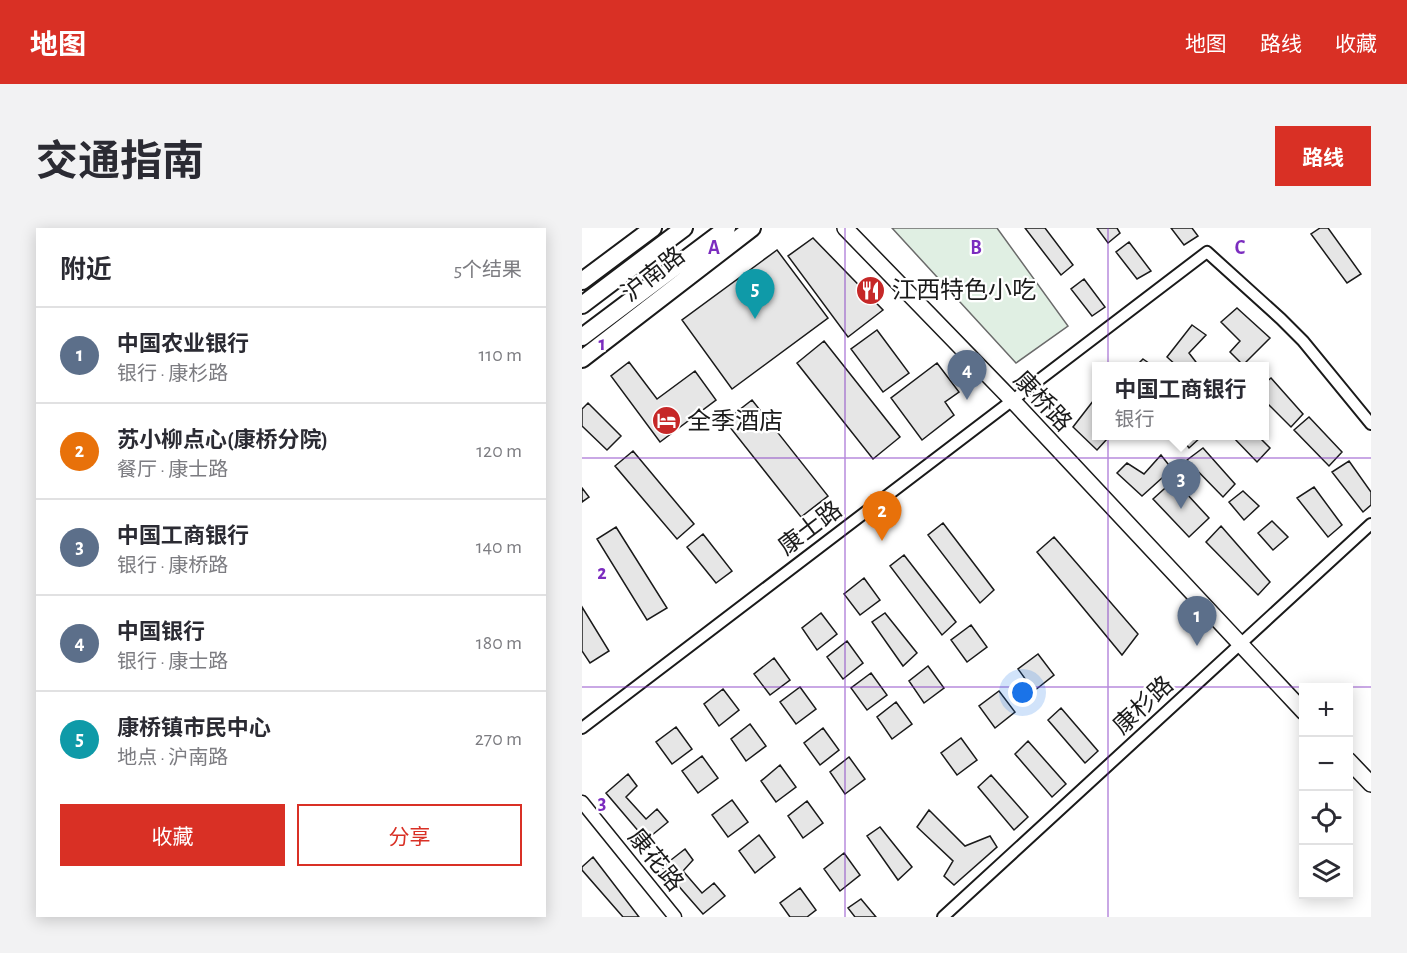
<!DOCTYPE html>
<html lang="zh">
<meta charset="utf-8">
<style>
:root{--surface:#fff;--page:#f2f2f3;--text:#2b2b33;--muted:#7c7c81;--line:#e1e1e2;--accent:#d93025}
body{margin:0;font-family:"Alegreya Sans","Noto Sans SC",sans-serif;background:var(--page);color:var(--text)}
.controls{position:absolute;right:18px;bottom:18px;display:grid;overflow:hidden;border-radius:0px;box-shadow:0 3px 15px #0003}
.controls button{width:54px;height:54px;display:grid;place-items:center;padding:0;border:0;border-bottom:2px solid var(--line);background:var(--surface);color:var(--text);font:30px sans-serif}
.you{position:absolute;left:441px;top:465px;width:21px;height:21px;margin:-15px;border:4px solid #fff;border-radius:50%;background:#1a73e8;box-shadow:0 0 0 9px #1a73e833}
.badge{display:grid;place-items:center;width:39px;height:39px;border-radius:50%;background:var(--accent);color:#fff;font-size:20px;font-weight:700}
.pin{position:absolute;translate:-50% -50px;filter:drop-shadow(0 2px 3px #0008)}
.pin::after{content:'';position:absolute;top:32px;width:21px;height:18px;background:inherit;clip-path:polygon(0 0,100% 0,50% 100%)}
.popup{position:absolute;left:510px;top:134px;width:177px;height:78px;box-sizing:border-box;display:grid;place-content:center;border-radius:0px;background:var(--surface);filter:drop-shadow(0 2px 4px #0005);font-size:20px;white-space:nowrap;color:var(--muted)}
.popup b{font-size:22px;color:var(--text)}
.popup::after{content:'';position:absolute;left:50%;top:100%;margin-left:-12px;border:12px solid transparent;border-top-color:var(--surface)}
.list{margin:0;padding:0;list-style:none}
h2{display:flex;justify-content:space-between;align-items:center;height:78px;margin:0;padding:0 24px;font-size:26px}
h2 small{font-size:20px;font-weight:400;color:var(--muted)}
.list li{display:grid;grid-template-columns:39px 1fr auto;gap:18px;align-items:center;box-sizing:border-box;height:96px;padding:0 24px;border-top:2px solid var(--line)}
.list b{display:block;font-size:22px;white-space:nowrap}
.list p{margin:0;font-size:20px;white-space:nowrap;color:var(--muted)}
.list em{font-size:20px;font-style:normal;color:var(--muted)}
.actions{display:flex;gap:12px;padding:18px 24px}
.actions a{flex:1;padding:14px 0;border:2px solid var(--accent);border-radius:0px;text-align:center;font-size:21px;color:var(--accent)}
.actions .main{background:var(--accent);color:#fff}
.icon{flex:none;width:33px;height:33px;fill:none;stroke:currentColor;stroke-width:2;stroke-linecap:round;stroke-linejoin:round}
.map{position:relative;flex:none;width:789px;height:689px;overflow:hidden;border-radius:0px}
header{display:flex;align-items:center;gap:36px;box-sizing:border-box;height:84px;padding:0 30px;background:var(--accent);color:#fff}
header strong{font-size:28px}
nav{display:flex;gap:33px;margin-inline-start:auto;font-size:21px}
.intro{display:flex;align-items:center;justify-content:space-between;box-sizing:border-box;height:144px;padding:0 36px}
h1{margin:0;font-size:42px}
.button{padding:15px 27px;border-radius:0px;background:var(--accent);color:#fff;font-size:21px;font-weight:700}
main{display:flex;gap:36px;padding:0 36px}
aside{flex:1;background:var(--surface);border-radius:0px;box-shadow:0 3px 15px #0003}
.map>svg:first-child{display:block}
.green{fill:#e0efe3;stroke:#6a6a6a;stroke-width:1.5}
.building{fill:#e6e6e6;stroke:#1a1a1a;stroke-width:1.5}
.lines{fill:none;stroke-linecap:round;stroke-linejoin:round}
.minor-casing{stroke:#1a1a1a;stroke-width:14}
.tertiary-casing{stroke:#1a1a1a;stroke-width:15}
.secondary-casing{stroke:#1a1a1a;stroke-width:18}
.primary-casing{stroke:#1a1a1a;stroke-width:20}
.minor{stroke:#fff;stroke-width:10}
.tertiary{stroke:#fff;stroke-width:12}
.secondary{stroke:#fff;stroke-width:15}
.primary{stroke:#fff;stroke-width:16}
.grid{fill:none;stroke:#7b2cbf;stroke-width:1.5;stroke-opacity:0.55}
.labels{text-anchor:middle;stroke-width:4.5;stroke-linejoin:round;paint-order:stroke}
.street-label{font-size:24px;fill:#1a1a1a;stroke:#fff}
.poi-label{font-size:24px;fill:#1a1a1a;stroke:#fff;text-anchor:start}
.grid-label{font-size:20px;text-anchor:middle;font-weight:bold;fill:#7b2cbf;stroke:#fff;stroke-width:4.5;stroke-linejoin:round;paint-order:stroke}
</style>
<header>
<strong>地图</strong>
<nav><a>地图</a><a>路线</a><a>收藏</a></nav>
</header>
<div class="intro"><h1>交通指南</h1><a class="button">路线</a></div>
<main>
<aside>
<h2>附近<small>5个结果</small></h2>
<ul class="list">
<li><span class="badge" style="background:#5c6f8a">1</span><div><b>中国农业银行</b><p>银行 · 康杉路</p></div><em>110 m</em></li>
<li><span class="badge" style="background:#e8710a">2</span><div><b>苏小柳点心(康桥分院)</b><p>餐厅 · 康士路</p></div><em>120 m</em></li>
<li><span class="badge" style="background:#5c6f8a">3</span><div><b>中国工商银行</b><p>银行 · 康桥路</p></div><em>140 m</em></li>
<li><span class="badge" style="background:#5c6f8a">4</span><div><b>中国银行</b><p>银行 · 康士路</p></div><em>180 m</em></li>
<li><span class="badge" style="background:#0f9aa8">5</span><div><b>康桥镇市民中心</b><p>地点 · 沪南路</p></div><em>270 m</em></li>
</ul>
<div class="actions"><a class="main">收藏</a><a>分享</a></div>
</aside>
<div class="map">
<svg width="789" height="689" viewBox="0 0 789 689">
<rect width="100%" height="100%" fill="#fff"/>
<!-- green -->
<path class="green" d="M310 0H415L486 98 434 135Z"/>
<!-- building -->
<path class="building" d="M443 0H463L491 37 479 47Z
M515 0H535L538 5 526 15Z
M589 0H610L616 8 602 17Z
M738 0H746L779 46 765 55 729 6Z
M231 10 301 82 266 109 206 28Z
M547 14 569 43 555 51 534 24Z
M195 22 246 90 150 161 100 92Z
M502 51 523 79 510 88 489 61Z
M655 80 688 110 661 137 648 124 658 113 639 94Z
M610 97 624 107 607 125 617 138H595L585 129Z
M295 102 327 145 301 164 269 121Z
M242 113 318 209 291 231 215 135Z
M561 131 571 138H554Z
M47 134 75 171 113 143 134 172 78 214 29 148Z
M355 135 377 164 363 174 372 187 340 212 309 170Z
M689 150 721 186 709 199 683 173V155Z
M515 168V192L512 195 515 198V208H522L525 211 515 222 491 199Z
M170 172 246 268 219 289 143 193Z
M6 175 39 208 25 222 0 198V181Z
M727 189 760 224 747 238 712 202Z
M600 208H620L607 220 599 209Z
M650 208H676L688 220 675 234Z
M621 220 653 256 641 269 605 232Z
M51 223 112 296 95 311 33 238Z
M579 227 590 241 560 268 535 245 545 235 562 246Z
M767 233 789 264V277L781 284 750 244Z
M592 252 627 290 607 309 571 271Z
M732 259 760 297 746 309 715 270Z
M0 260 7 269 0 274Z
M661 263 677 278 662 292 647 274Z
M690 293 706 309 691 322 676 305Z
M361 295 412 362 398 375 346 307Z
M639 298 688 354 676 367 624 314Z
M34 299 85 380 65 392 15 311Z
M121 306 150 343 134 355 105 319Z
M472 309 556 406 540 427 455 324Z
M322 327 374 394 360 407 308 338Z
M282 350 298 372 278 387 262 366Z
M0 379 27 423 8 435 0 423Z
M239 385 255 406 235 422 220 400Z
M303 385 335 425 321 438 290 394Z
M389 397 405 419 385 434 369 412Z
M265 413 281 435 261 451 245 429Z
M456 426 472 447 452 463 436 441Z
M192 430 208 452 188 467 172 446Z
M346 438 362 460 342 475 327 453Z
M289 445 305 467 285 482 269 460Z
M218 459 234 481 214 496 198 474Z
M141 461 157 482 137 498 122 476Z
M417 463 433 484 413 500 397 478Z
M314 474 330 496 310 511 295 489Z
M479 480 516 523 503 535 466 492Z
M168 496 184 518 164 533 149 511Z
M94 499 110 521 90 536 74 514Z
M241 500 257 522 238 537 222 515Z
M379 510 395 532 375 547 359 525Z
M446 513 484 556 470 569 433 526Z
M120 528 136 550 116 565 100 543Z
M267 529 283 551 263 566 248 544Z
M198 537 214 559 194 574 179 553Z
M46 546 55 558 44 569 64 591 75 581 86 594 64 612 24 565Z
M409 547 446 589 432 602 396 559Z
M150 572 166 594 146 609 130 587Z
M225 573 241 595 221 610 206 588Z
M347 582 383 618 408 608 415 619 372 657 362 648 371 633 335 599Z
M298 599 330 639 316 652 285 608Z
M177 607 193 629 173 645 157 623Z
M103 621 111 632 101 643 120 665 132 655 143 668 121 686 80 639Z
M262 625 278 647 258 663 242 641Z
M11 629 57 689H41L0 642V639Z
M218 660 234 682 225 689H208L198 675Z
M279 671 294 689H273L266 680Z"/>
<g class="lines">
<defs>
<path id="minor" d="M0 500 625 24 699 91 721 113 789 196
M361 689 789 296"/>
<path id="tertiary" d="M0 574 93 689"/>
<path id="secondary" d="M263 0 431 173 722 484
M766 532 789 556"/>
<path id="primary" d="M0 53 71 0
M0 77 102 0
M0 109 145 0
M0 131 170 0"/>
</defs>
<!-- minor casing -->
<use href="#minor" class="minor-casing"/>
<!-- tertiary casing -->
<use href="#tertiary" class="tertiary-casing"/>
<!-- secondary casing -->
<use href="#secondary" class="secondary-casing"/>
<!-- primary casing -->
<use href="#primary" class="primary-casing"/>
<!-- minor -->
<use href="#minor" class="minor"/>
<!-- tertiary -->
<use href="#tertiary" class="tertiary"/>
<!-- secondary -->
<use href="#secondary" class="secondary"/>
<!-- primary -->
<use href="#primary" class="primary"/>
</g>
<!-- grid -->
<path class="grid" d="M263 0V689M526 0V689M0 230H789M0 459H789"/>
<!-- icons -->
<defs>
<symbol id="restaurant-disc" viewBox="-11 -11 22 22"><circle r="9.5" fill="#c62828" stroke="#fff"/><path d="M-5-6h1v4h1v-4h1v4h1v-4h1v5L-1.5 .5V6h-2V.5L-5-1ZM5-6V6H3V1.5H1.5Q1.5-4 5-6Z" fill="#fff"/></symbol>
<symbol id="hotel-disc" viewBox="-11 -11 22 22"><circle r="9.5" fill="#c62828" stroke="#fff"/><path d="M-6-4.5h1.5V1H6V5H4.5V3h-9V5H-6ZM-4 0a1.8 1.8 0 1 1 3.6 0ZM.5 0V-2.5h3Q6-2.5 6 0Z" fill="#fff"/></symbol>
</defs>
<g fill-rule="evenodd">
<use href="#restaurant-disc" x="272" y="46" width="33" height="33"/>
<use href="#hotel-disc" x="68" y="176" width="33" height="33"/>
</g>
<g class="labels">
<!-- street labels -->
<g class="street-label">
<text transform="translate(71 46) rotate(-38)" y="8">沪南路</text>
<text transform="translate(461 173) rotate(47)" y="8">康桥路</text>
<text transform="translate(228 300) rotate(-37)" y="8">康士路</text>
<text transform="translate(561 477) rotate(-43)" y="8">康杉路</text>
<text transform="translate(74 632) rotate(51)" y="8">康花路</text>
</g>
<!-- poi labels -->
<g class="poi-label">
<text x="310" y="70">江西特色小吃</text>
<text x="105" y="201">全季酒店</text>
</g>
</g>
<g class="grid-label">
<text x="132" y="26">A</text>
<text x="394" y="26">B</text>
<text x="658" y="26">C</text>
<text x="20" y="122">1</text>
<text x="20" y="351">2</text>
<text x="20" y="581">3</text>
</g>
</svg>
<div class="controls">
<button>+</button>
<button>−</button>
<button><svg class="icon" aria-label="locate" viewBox="0 0 24 24"><circle cx="12" cy="12" r="6"/><path d="M12 2v4M12 18v4M2 12h4M18 12h4"/></svg></button>
<button><svg class="icon" aria-label="layers" viewBox="0 0 24 24"><path d="M12 4l9 5-9 5-9-5zM3 14l9 5 9-5"/></svg></button>
</div>
<div class="you"></div>
<div class="pin badge" style="left:615px;top:418px;background:#5c6f8a">1</div>
<div class="pin badge" style="left:300px;top:313px;background:#e8710a">2</div>
<div class="pin badge" style="left:599px;top:281px;background:#5c6f8a">3</div>
<div class="popup"><b>中国工商银行</b>银行</div>
<div class="pin badge" style="left:385px;top:172px;background:#5c6f8a">4</div>
<div class="pin badge" style="left:173px;top:91px;background:#0f9aa8">5</div>
</div>
</main>
